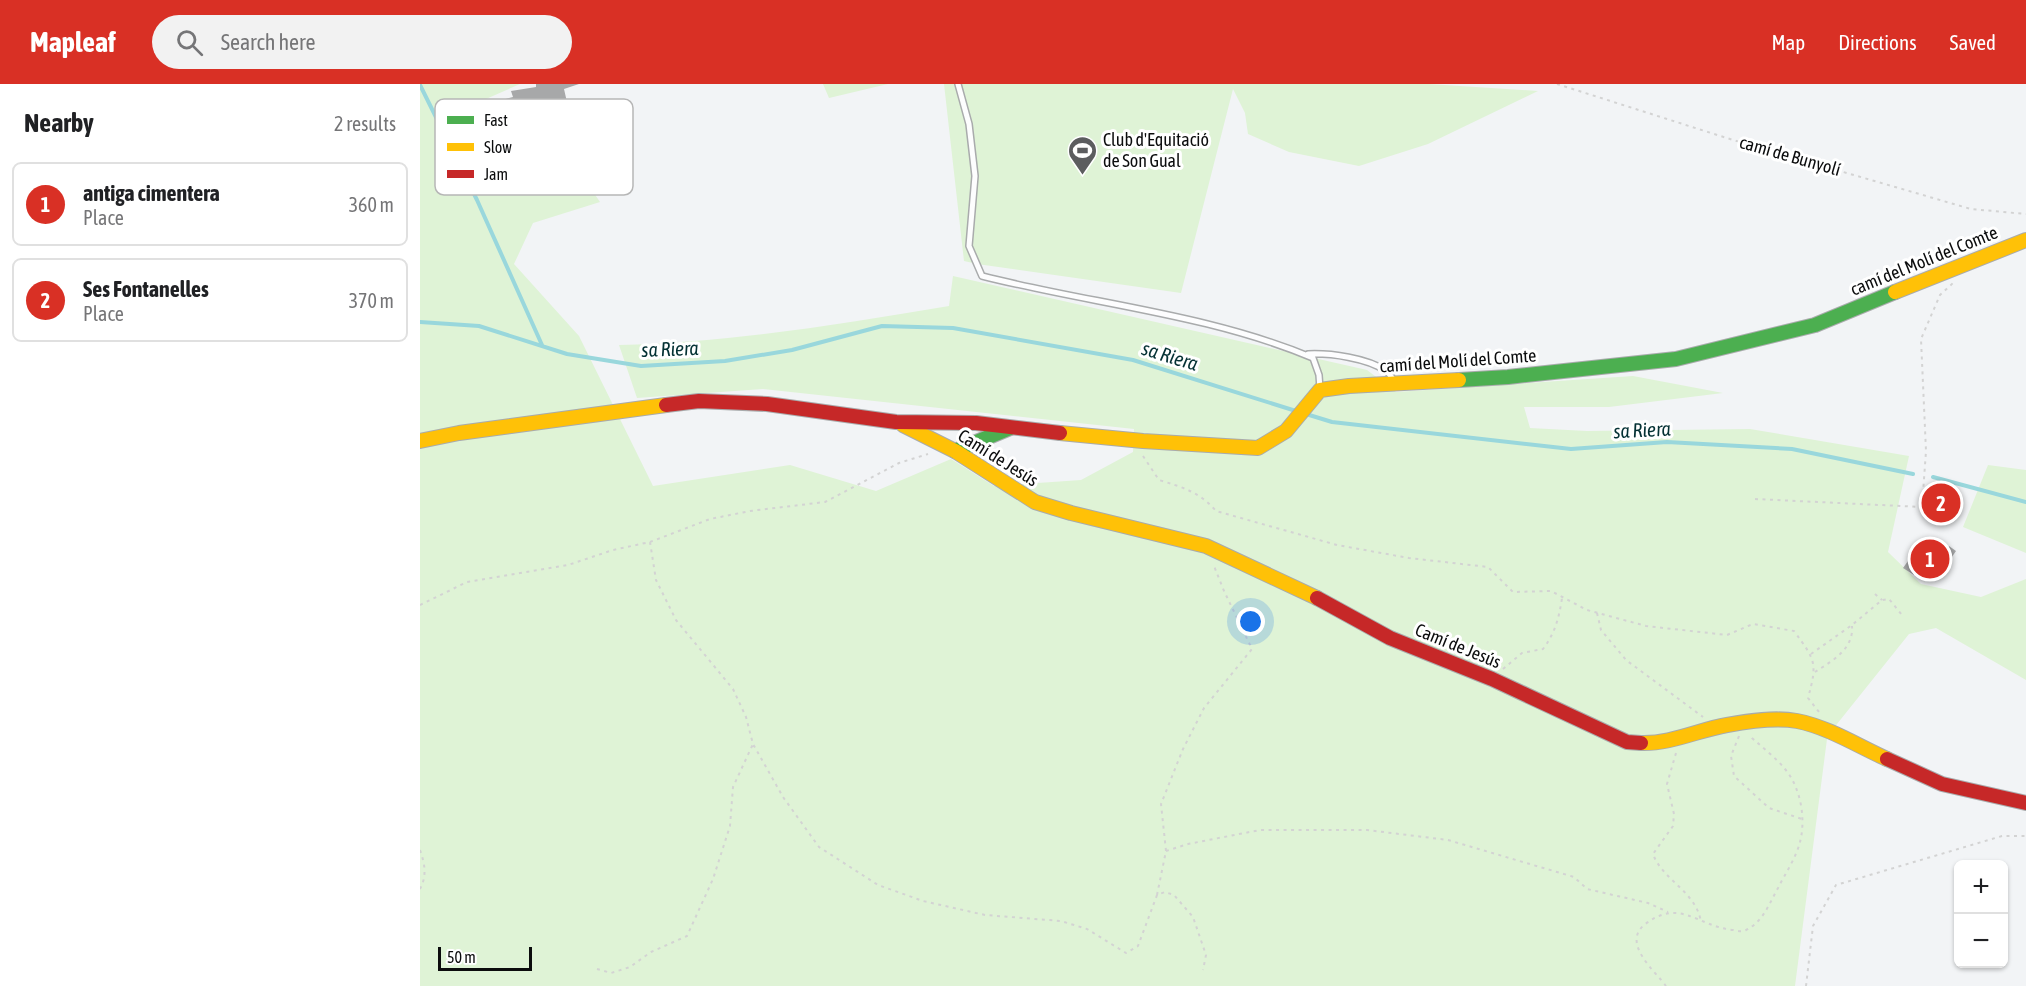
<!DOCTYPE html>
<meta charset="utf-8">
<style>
:root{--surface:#fff;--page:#f2f2f2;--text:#202124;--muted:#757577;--line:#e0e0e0;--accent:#d93025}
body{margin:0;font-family:"Asap Condensed",sans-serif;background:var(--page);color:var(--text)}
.controls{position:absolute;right:18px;bottom:18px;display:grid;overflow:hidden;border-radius:9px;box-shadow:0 2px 4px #0004}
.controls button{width:54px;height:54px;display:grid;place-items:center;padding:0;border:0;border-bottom:2px solid var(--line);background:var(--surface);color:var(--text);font:30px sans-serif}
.scale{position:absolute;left:18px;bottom:15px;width:94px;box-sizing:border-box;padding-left:6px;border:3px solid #0b0c0d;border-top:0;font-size:16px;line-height:21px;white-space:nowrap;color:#0b0c0d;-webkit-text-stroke:4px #fff;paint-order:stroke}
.you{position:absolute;left:831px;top:538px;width:21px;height:21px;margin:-15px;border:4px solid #fff;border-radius:50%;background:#1a73e8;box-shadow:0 0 0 9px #1a73e833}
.badge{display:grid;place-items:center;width:39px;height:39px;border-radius:50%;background:var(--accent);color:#fff;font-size:20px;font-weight:700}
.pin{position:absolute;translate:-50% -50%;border:3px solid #fff;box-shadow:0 2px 6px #0006}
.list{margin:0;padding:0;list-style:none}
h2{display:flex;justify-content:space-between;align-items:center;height:78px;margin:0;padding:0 24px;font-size:26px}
h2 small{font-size:20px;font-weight:400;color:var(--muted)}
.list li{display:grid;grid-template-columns:39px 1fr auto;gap:18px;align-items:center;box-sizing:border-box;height:84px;margin:0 12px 12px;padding:0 12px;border:2px solid var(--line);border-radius:9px}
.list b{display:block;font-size:22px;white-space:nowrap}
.list p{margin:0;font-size:20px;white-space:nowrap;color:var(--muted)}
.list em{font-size:20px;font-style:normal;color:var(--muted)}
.icon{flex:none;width:33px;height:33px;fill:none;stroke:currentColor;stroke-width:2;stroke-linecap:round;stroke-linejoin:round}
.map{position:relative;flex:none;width:1606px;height:902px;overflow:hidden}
header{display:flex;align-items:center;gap:36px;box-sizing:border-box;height:84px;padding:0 30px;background:var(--accent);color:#fff}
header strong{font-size:28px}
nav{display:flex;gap:33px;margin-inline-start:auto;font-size:21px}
.search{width:420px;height:54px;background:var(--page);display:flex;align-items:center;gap:15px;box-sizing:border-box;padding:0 21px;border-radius:33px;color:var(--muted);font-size:22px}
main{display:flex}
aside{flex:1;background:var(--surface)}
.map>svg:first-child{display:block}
.green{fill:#dff3d6}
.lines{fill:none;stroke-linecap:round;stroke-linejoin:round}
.stream{stroke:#99d7dc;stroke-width:4}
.building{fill:#a7a8a9}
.lane-casing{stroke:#a9abac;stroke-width:8}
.fast-casing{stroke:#a9abac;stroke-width:16}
.slow-casing{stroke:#a9abac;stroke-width:16}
.jam-casing{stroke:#a9abac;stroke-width:16}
.path{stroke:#d3d3d3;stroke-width:2;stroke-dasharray:3 4.5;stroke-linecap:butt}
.lane{stroke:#fdfdfe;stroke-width:5}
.fast{stroke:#4caf50;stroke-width:14}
.slow{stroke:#ffc107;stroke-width:14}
.jam{stroke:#c62828;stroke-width:14}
.labels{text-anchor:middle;stroke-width:6;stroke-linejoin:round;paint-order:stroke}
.poi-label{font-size:18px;fill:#0b0c0d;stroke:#fff;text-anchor:start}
.street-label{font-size:18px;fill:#0b0c0d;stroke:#fff}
.water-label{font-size:20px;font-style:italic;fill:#043134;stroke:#fff}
.key{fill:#fff;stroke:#b6b6b6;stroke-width:1.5}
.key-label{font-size:16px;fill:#0b0c0d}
</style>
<header>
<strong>Mapleaf</strong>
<div class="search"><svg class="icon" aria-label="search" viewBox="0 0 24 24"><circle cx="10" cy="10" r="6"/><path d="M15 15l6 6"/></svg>Search here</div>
<nav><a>Map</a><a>Directions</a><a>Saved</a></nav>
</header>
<main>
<aside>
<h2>Nearby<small>2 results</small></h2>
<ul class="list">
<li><span class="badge">1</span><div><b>antiga cimentera</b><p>Place</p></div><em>360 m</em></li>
<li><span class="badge">2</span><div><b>Ses Fontanelles</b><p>Place</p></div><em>370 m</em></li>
</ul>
</aside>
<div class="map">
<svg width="1606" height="902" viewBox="0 0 1606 902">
<rect width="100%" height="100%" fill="#f2f4f6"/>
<!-- green -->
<path class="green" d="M0 0H100L66 15 79 69 146 68 180 118 113 139 94 180 159 252 233 402 370 381 456 407 531 375 574 402 661 396 713 368 714 345 343 305 217 314 199 261C310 259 419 240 529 222L533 192 947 286 976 308 1213 292 1303 309 1189 323H1104L1110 344 1167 347 1330 345 1489 372 1468 468 1501 500 1561 513 1606 495V596L1516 544 1489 550 1417 640 1407 655 1375 902H0Z
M403 0H468L409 14Z
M524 0H1009L1118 7 1008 60 939 82 869 68 828 50 825 29 813 5 761 209 557 180 544 177Z
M1568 381 1606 386V469L1543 443Z"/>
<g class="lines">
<!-- stream -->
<path class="stream" d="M0 1 57 116 122 261
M0 238 59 242 147 270 221 282 305 277 372 266 462 242 533 244 713 276 876 327
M886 330 912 338 1151 365 1247 358 1372 365 1493 390
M1513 393 1606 418"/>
</g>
<!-- building -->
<path class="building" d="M116 0H159L144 5 149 27 161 26 159 17 172 15 174 25 167 26 169 35 159 38V43L150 46 151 55 141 57 138 46 132 47 127 30H125L127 40 93 48 89 33 75 35 71 19 93 13 91 7 116 3Z
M1505 412 1538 413 1537 433 1509 432V424H1505Z
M1505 457 1524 470 1529 462 1536 467 1525 483 1528 484 1523 491 1503 478 1494 491 1483 484 1493 470 1495 471Z"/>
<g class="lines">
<defs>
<path id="lane" d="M538 0 549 40 555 92 549 162 562 192C672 220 788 230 893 274L899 291 900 305
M888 270C910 269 948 274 966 287 970 290 972 294 975 298"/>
<path id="fast" d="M1039 296 1088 293 1256 275 1395 241 1475 208
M535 367 590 344"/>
<path id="slow" d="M1475 208 1606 156
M483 341 535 367 615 418 651 429 786 462 897 514
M640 349 723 357 838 364 866 347 900 306 929 302 1039 296
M0 357 39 349 246 321
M1221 659C1251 660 1278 646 1307 641 1329 637 1355 633 1377 637 1408 643 1438 662 1467 675"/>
<path id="jam" d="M246 321 279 317 347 320 476 338 556 339 640 349
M897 514 970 554 1072 595 1207 658 1221 659
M1467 675 1522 700 1606 719"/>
</defs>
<!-- lane casing -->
<use href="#lane" class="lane-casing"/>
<!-- fast casing -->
<use href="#fast" class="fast-casing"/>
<!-- slow casing -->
<use href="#slow" class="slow-casing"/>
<!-- jam casing -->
<use href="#jam" class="jam-casing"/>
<!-- path -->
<path class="path" d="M1137 0 1313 56 1551 125 1606 130
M723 372 739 396C762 403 780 408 796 427L917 461 989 474 1068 483 1093 508 1131 507 1167 526 1226 542 1307 551 1333 540 1374 547C1395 576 1398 578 1388 614L1399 628
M1335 415 1502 423 1506 367 1501 255 1520 211 1533 199
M230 458 236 496 256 536 313 605 326 633 333 660 363 713 399 763 458 801 503 817 565 831 641 837 667 845 706 869 718 862 737 811 745 808 754 811 773 833 786 871 783 886
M1455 510 1462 516
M0 521 47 498 148 481 193 466 230 458 290 435 330 427 405 418 479 379 508 370
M1177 529 1181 546 1206 576 1283 633
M1391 570 1432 541 1462 516 1469 515 1482 531
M1083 585 1102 569 1123 565C1135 549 1139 534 1142 514
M1395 588C1412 577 1434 565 1432 542
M1319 652 1311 672 1314 692 1349 724 1382 735
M1256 669 1247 700 1254 730 1253 742 1233 770C1243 797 1276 807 1281 838
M0 766C5 780 7 792 0 805
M746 767 768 760 840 746H947L1028 756 1154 793 1167 805 1228 819 1248 828
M737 811 746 767 741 720 763 665 784 624 832 565 804 507 794 482
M177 885 191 889 210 883 231 868 267 852 293 795 310 742 313 703 333 660
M1246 902C1235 887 1202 860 1224 841 1260 813 1276 842 1313 846 1318 847 1322 848 1326 846 1343 838 1349 820 1358 804 1365 790 1376 774 1380 758 1386 735 1381 704 1365 685 1356 674 1343 664 1332 654L1331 650
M1386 902 1393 842 1416 801 1582 752H1606"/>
<!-- lane -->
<use href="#lane" class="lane"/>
<!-- fast -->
<use href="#fast" class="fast"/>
<!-- slow -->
<use href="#slow" class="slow"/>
<!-- jam -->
<use href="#jam" class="jam"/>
</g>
<!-- icons -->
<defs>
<symbol id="stadium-pin" viewBox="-11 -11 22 30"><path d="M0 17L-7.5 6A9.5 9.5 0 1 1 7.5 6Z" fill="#5c5d5f" stroke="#fff"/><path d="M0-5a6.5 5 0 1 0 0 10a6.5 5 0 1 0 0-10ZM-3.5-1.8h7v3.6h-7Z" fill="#fff"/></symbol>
</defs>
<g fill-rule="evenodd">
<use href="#stadium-pin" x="646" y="50" width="33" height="45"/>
</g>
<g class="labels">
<!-- poi labels -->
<g class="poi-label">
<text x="683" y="62">Club d'Equitació<tspan x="683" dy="21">de Son Gual</tspan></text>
</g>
<!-- street labels -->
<g class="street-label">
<text transform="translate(1370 72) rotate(16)" y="6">camí de Bunyolí</text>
<text transform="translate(1504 177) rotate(-22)" y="6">camí del Molí del Comte</text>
<text transform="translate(1038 277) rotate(-4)" y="6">camí del Molí del Comte</text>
<text transform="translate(578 374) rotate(32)" y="6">Camí de Jesús</text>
<text transform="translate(1038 562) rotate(22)" y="6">Camí de Jesús</text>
</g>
<!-- water labels -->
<g class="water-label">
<text transform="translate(250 265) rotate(-2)" y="7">sa Riera</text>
<text transform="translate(750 272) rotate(17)" y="7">sa Riera</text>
<text transform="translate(1222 346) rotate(-3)" y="7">sa Riera</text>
</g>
</g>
<!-- legend -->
<rect x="15" y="15" width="198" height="96" rx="9" class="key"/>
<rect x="27" y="32" width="27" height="8" fill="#4caf50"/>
<rect x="27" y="59" width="27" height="8" fill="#ffc107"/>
<rect x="27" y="86" width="27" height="8" fill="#c62828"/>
<g class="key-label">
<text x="64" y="42">Fast</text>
<text x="64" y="69">Slow</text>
<text x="64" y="96">Jam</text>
</g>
</svg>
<div class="controls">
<button>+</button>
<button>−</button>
</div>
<div class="scale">50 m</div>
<div class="you"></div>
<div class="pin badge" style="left:1510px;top:475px">1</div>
<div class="pin badge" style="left:1521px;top:419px">2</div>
</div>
</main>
